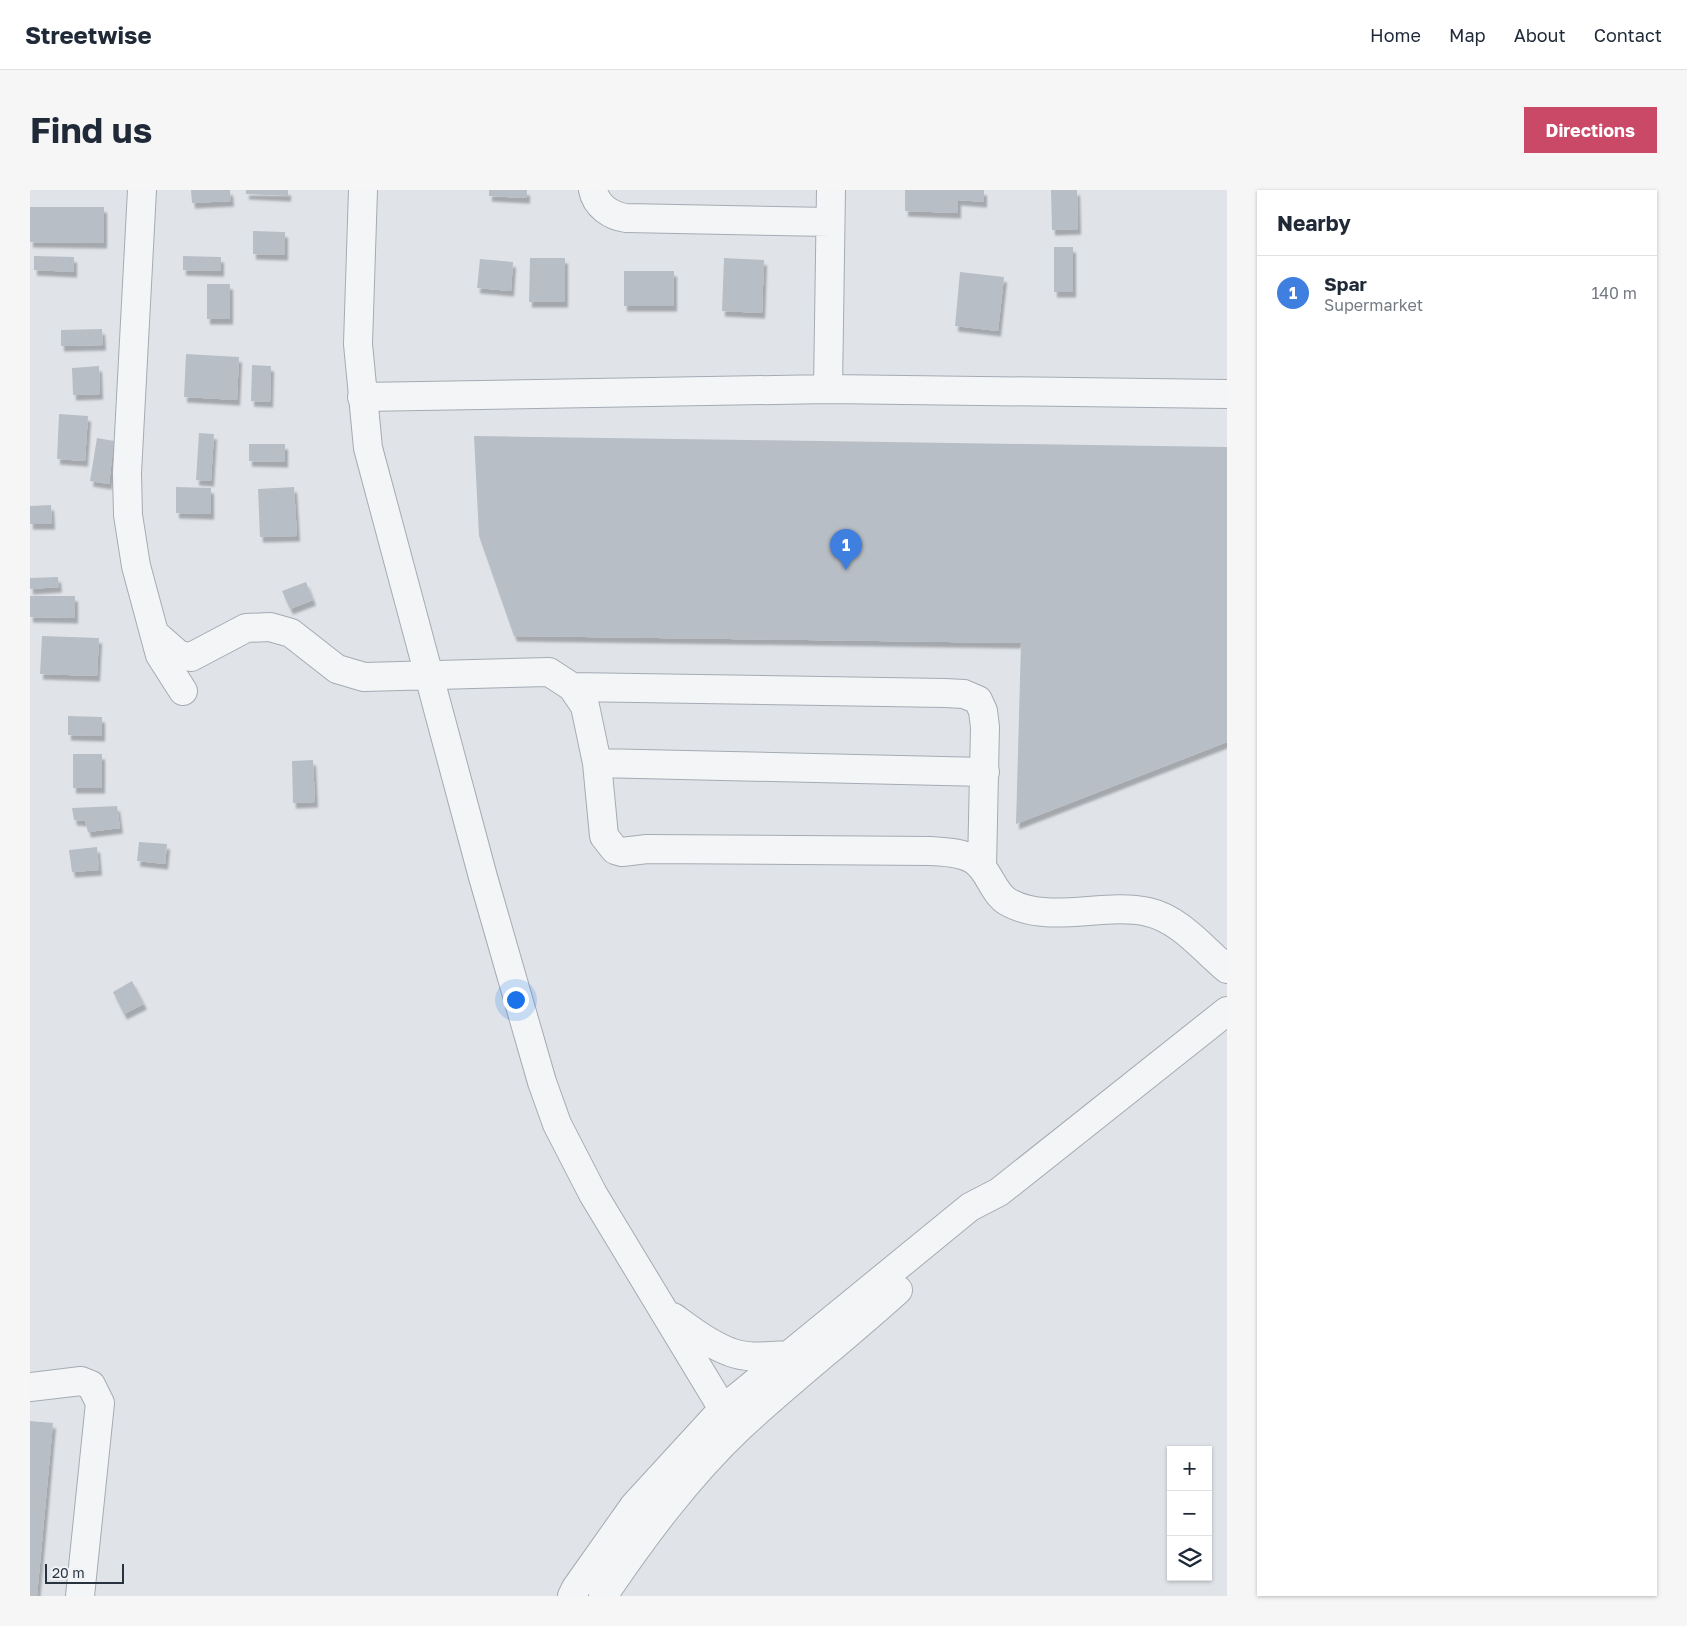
<!DOCTYPE html>
<meta charset="utf-8">
<style>
:root{--surface:#fff;--page:#f6f6f7;--text:#1f2937;--muted:#747a83;--line:#e0e1e3;--accent:#ca4967}
body{margin:0;font-family:"Golos Text",sans-serif;background:var(--page);color:var(--text)}
.controls{position:absolute;right:15px;bottom:15px;display:grid;overflow:hidden;border-radius:0px;box-shadow:0 1px 4px #0004}
.controls button{width:45px;height:45px;display:grid;place-items:center;padding:0;border:0;border-bottom:1px solid var(--line);background:var(--surface);color:var(--text);font:25px sans-serif}
.scale{position:absolute;left:15px;bottom:12px;width:79px;box-sizing:border-box;padding-left:5px;border:2px solid #293340;border-top:0;font-size:14px;line-height:18px;white-space:nowrap;color:#293340;-webkit-text-stroke:4px #f0f3f6;paint-order:stroke}
.you{position:absolute;left:485px;top:809px;width:18px;height:18px;margin:-12px;border:4px solid #fff;border-radius:50%;background:#1a73e8;box-shadow:0 0 0 8px #1a73e833}
.badge{display:grid;place-items:center;width:32px;height:32px;border-radius:50%;background:var(--accent);color:#fff;font-size:16px;font-weight:700}
.pin{position:absolute;translate:-50% -41px;filter:drop-shadow(0 1px 2px #0008)}
.pin::after{content:'';position:absolute;top:26px;width:18px;height:15px;background:inherit;clip-path:polygon(0 0,100% 0,50% 100%)}
.list{margin:0;padding:0;list-style:none}
h2{display:flex;justify-content:space-between;align-items:center;height:65px;margin:0;padding:0 20px;font-size:21px}
h2 small{font-size:16px;font-weight:400;color:var(--muted)}
.list li{display:grid;grid-template-columns:32px 1fr auto;gap:15px;align-items:center;box-sizing:border-box;height:75px;padding:0 20px;border-top:1px solid var(--line)}
.list b{display:block;font-size:19px;white-space:nowrap}
.list p{margin:0;font-size:16px;white-space:nowrap;color:var(--muted)}
.list em{font-size:16px;font-style:normal;color:var(--muted)}
.icon{flex:none;width:28px;height:28px;fill:none;stroke:currentColor;stroke-width:2;stroke-linecap:round;stroke-linejoin:round}
.map{position:relative;flex:none;width:1197px;height:1406px;overflow:hidden;border-radius:0px}
header{display:flex;align-items:center;gap:30px;box-sizing:border-box;height:70px;padding:0 25px;background:var(--surface);border-bottom:1px solid var(--line)}
header strong{font-size:24px}
nav{display:flex;gap:28px;margin-inline-start:auto;font-size:18px}
.intro{display:flex;align-items:center;justify-content:space-between;box-sizing:border-box;height:120px;padding:0 30px}
h1{margin:0;font-size:35px}
.button{padding:12px 22px;border-radius:0px;background:var(--accent);color:#fff;font-size:18px;font-weight:700}
main{display:flex;gap:30px;padding:0 30px}
aside{flex:1;background:var(--surface);border-radius:0px;box-shadow:0 1px 4px #0004}
.map>svg:first-child{display:block}
.building{fill:#b8bec5;filter:url(#shadow)}
.lines{fill:none;stroke-linecap:round;stroke-linejoin:round}
.minor-casing{stroke:#a5abb3;stroke-width:30}
.minor{stroke:#f3f5f7;stroke-width:28}
</style>
<header>
<strong>Streetwise</strong>
<nav><a>Home</a><a>Map</a><a>About</a><a>Contact</a></nav>
</header>
<div class="intro"><h1>Find us</h1><a class="button">Directions</a></div>
<main>
<div class="map">
<svg width="1197" height="1406" viewBox="0 0 1197 1406">
<defs>
<filter id="shadow"><feDropShadow dx="3" dy="5.5" stdDeviation="1" flood-color="#0004"/></filter>
</defs>
<rect width="100%" height="100%" fill="#e0e4e9"/>
<!-- building -->
<path class="building" d="M161 0H200L201 11 162 13Z
M216 0H258V6L216 4Z
M459 0H497V8L459 6Z
M875 0H954V12L928 10V23L875 21Z
M1021 0H1047L1048 39 1022 40Z
M0 17H74V53L0 52Z
M223 41 255 42V65L223 64Z
M1024 57H1043V102H1024Z
M4 66 44 67V82L4 80Z
M153 66 191 67V81L153 80Z
M500 68H535V112H499Z
M694 68 734 70 732 123 692 121Z
M450 69 483 72 481 101 447 98Z
M594 81H644V116H594Z
M930 82 974 87 968 141 925 136Z
M177 94H200V129H177Z
M72 139 73 155 31 156V140Z
M156 164 209 167 207 210 154 207Z
M222 175 241 176 240 212 221 211Z
M69 176 70 204 43 205 42 178Z
M29 224 58 226 55 271 27 269Z
M169 243 184 244 181 291 166 290Z
M444 246 1197 257V552L986 634 991 453 484 446 449 346Z
M67 248 84 251 79 294 60 291Z
M219 254H255V272L219 271Z
M146 297 181 298V324L146 323Z
M264 297 267 346 230 347 228 299Z
M21 315 22 334H0V316Z
M28 387 29 397 0 399V388Z
M276 392 283 410 260 419 252 401Z
M0 406H45V428L0 427Z
M12 446 69 448 67 486 10 484Z
M38 526 72 527V546L38 545Z
M43 564H72V598H43Z
M283 570 285 612 263 613 262 571Z
M87 616 90 638 58 642 55 631 44 630 42 618Z
M109 652 137 654 135 674 107 671Z
M67 657 69 680 42 682 39 660Z
M102 791 114 814 94 824 83 802Z
M0 1231 23 1233 7 1406H0Z"/>
<g class="lines">
<defs>
<path id="minor" d="M112 0 97 283 98 325 106 376 130 465 153 501
M333 0 328 154 338 258 453 687 512 892 527 934 563 1004 693 1219 709 1238
M563 0C566 16 581 26 596 28L800 32
M798 199 801 0
M332 207 798 199 1197 204
M124 443 149 465 161 467 216 438 240 437 261 443 307 479 334 487 519 482 542 497 555 516 567 573 574 646 585 660 592 662 617 659 901 661C914 662 930 662 942 669 959 678 962 703 978 712 1019 735 1073 712 1118 722 1150 729 1173 759 1197 779
M542 497 915 503 934 504 948 510 953 521 955 537 952 677
M567 573 955 582
M643 1127C661 1140 679 1154 700 1162 717 1169 740 1166 758 1165
M0 1197 51 1191 61 1195 70 1213 50 1406
M542 1406 546 1398 604 1316 693 1219 940 1017 969 1002 1197 821
M573 1406C613 1347 658 1286 710 1237 761 1190 816 1147 868 1100"/>
</defs>
<!-- minor casing -->
<use href="#minor" class="minor-casing"/>
<!-- minor -->
<use href="#minor" class="minor"/>
</g>
</svg>
<div class="controls">
<button>+</button>
<button>−</button>
<button><svg class="icon" aria-label="layers" viewBox="0 0 24 24"><path d="M12 4l9 5-9 5-9-5zM3 14l9 5 9-5"/></svg></button>
</div>
<div class="scale">20 m</div>
<div class="you"></div>
<div class="pin badge" style="left:816px;top:380px;background:#3f7fe0">1</div>
</div>
<aside>
<h2>Nearby<small></small></h2>
<ul class="list">
<li><span class="badge" style="background:#3f7fe0">1</span><div><b>Spar</b><p>Supermarket</p></div><em>140 m</em></li>
</ul>
</aside>
</main>
